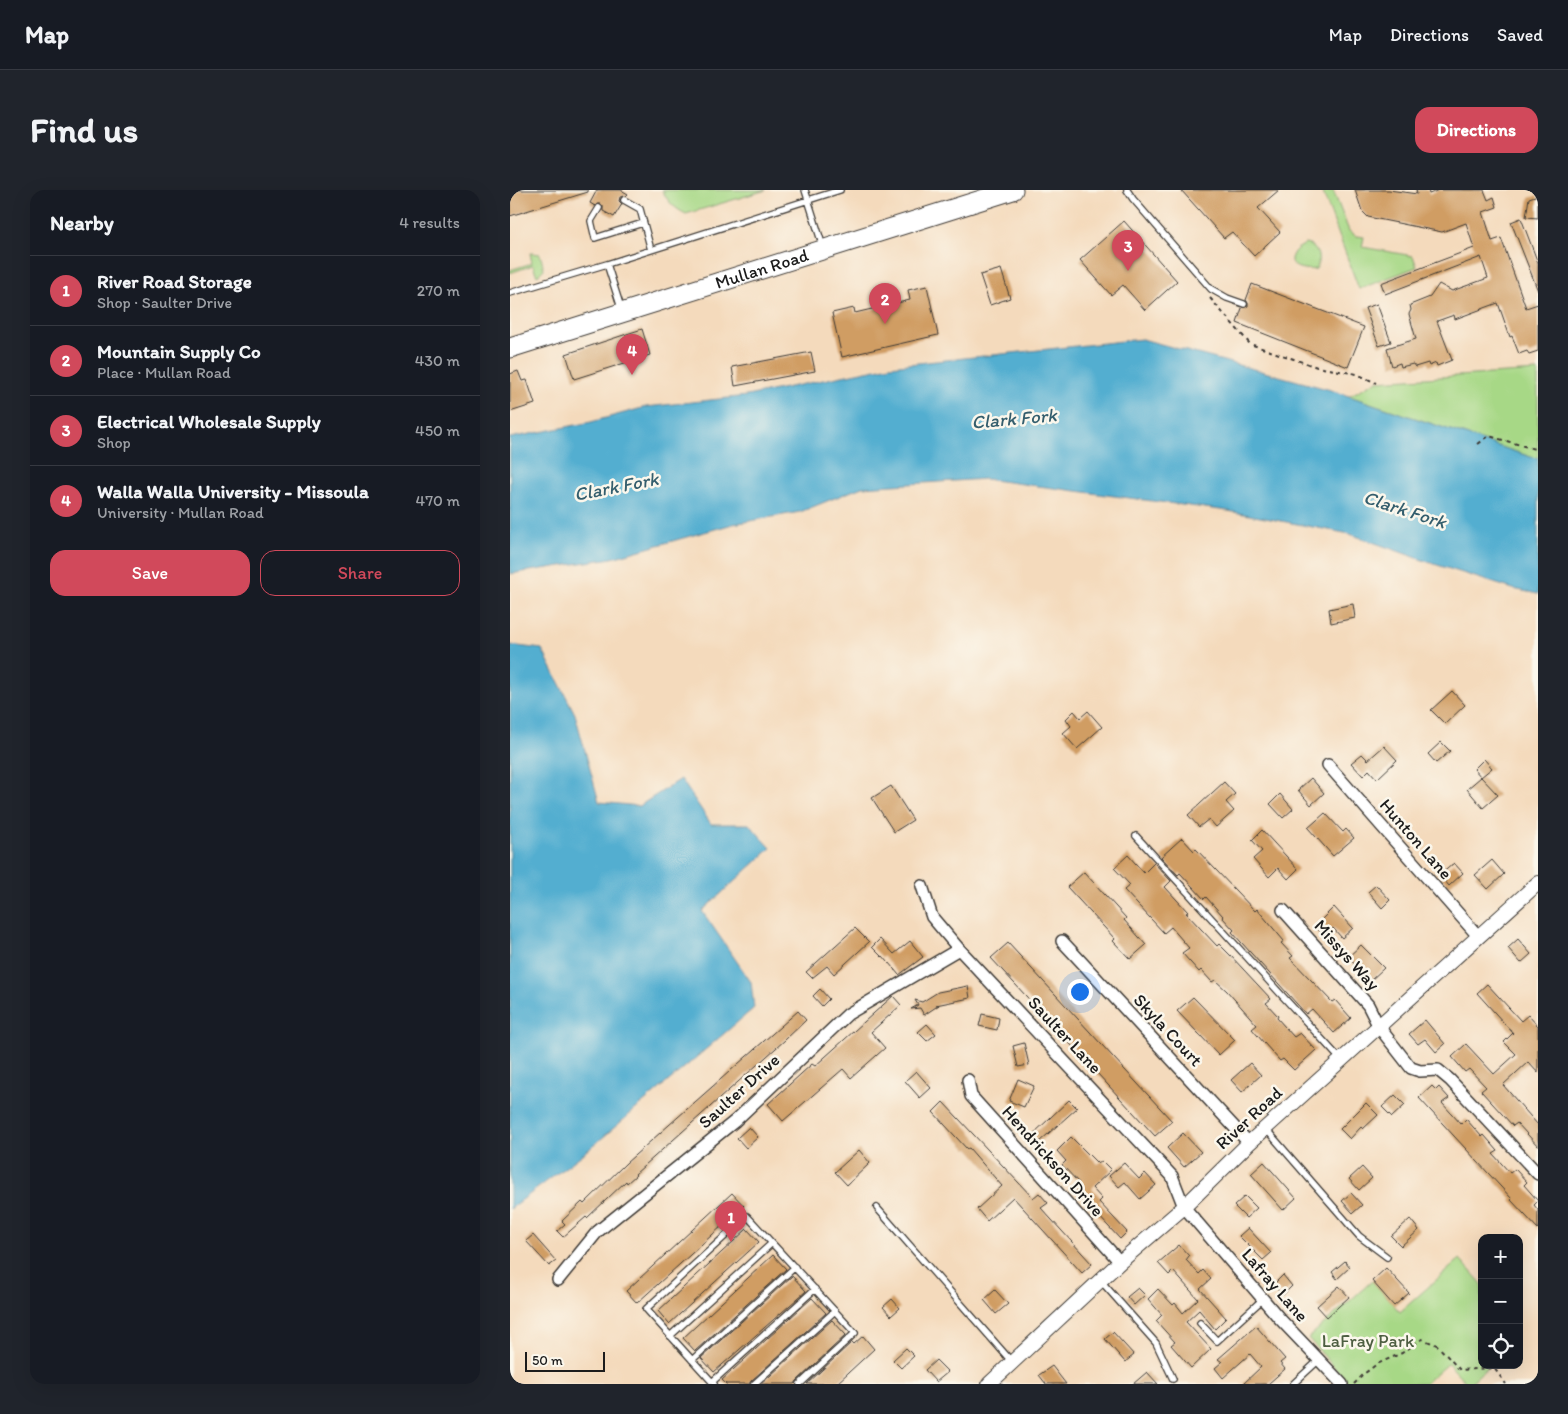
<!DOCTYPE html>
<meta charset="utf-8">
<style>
:root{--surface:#171b24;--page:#20242c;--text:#f1f3f6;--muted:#9ea1a6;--line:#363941;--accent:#d1495b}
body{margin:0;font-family:Itim,sans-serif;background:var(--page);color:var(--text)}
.controls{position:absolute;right:15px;bottom:15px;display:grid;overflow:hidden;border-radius:10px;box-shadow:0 5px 20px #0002}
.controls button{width:45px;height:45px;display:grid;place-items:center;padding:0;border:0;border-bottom:1px solid var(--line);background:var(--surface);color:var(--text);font:25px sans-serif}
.scale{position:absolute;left:15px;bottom:12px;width:80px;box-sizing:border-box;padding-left:5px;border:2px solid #1c1c1c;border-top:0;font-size:14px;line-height:18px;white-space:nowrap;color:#1c1c1c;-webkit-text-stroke:4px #fbf7ec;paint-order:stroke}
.you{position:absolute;left:569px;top:801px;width:18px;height:18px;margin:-12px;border:4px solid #fff;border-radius:50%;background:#1a73e8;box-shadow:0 0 0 8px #1a73e833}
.badge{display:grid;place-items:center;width:32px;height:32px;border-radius:50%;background:var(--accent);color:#fff;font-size:16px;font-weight:700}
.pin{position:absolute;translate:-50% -41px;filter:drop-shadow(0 1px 2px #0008)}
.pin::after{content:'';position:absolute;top:26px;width:18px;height:15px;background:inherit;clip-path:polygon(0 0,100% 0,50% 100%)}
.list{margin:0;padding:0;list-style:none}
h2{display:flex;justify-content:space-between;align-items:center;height:65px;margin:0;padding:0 20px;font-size:21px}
h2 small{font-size:16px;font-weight:400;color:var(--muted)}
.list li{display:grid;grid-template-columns:32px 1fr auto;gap:15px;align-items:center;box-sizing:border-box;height:70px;padding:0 20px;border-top:1px solid var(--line)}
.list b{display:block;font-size:19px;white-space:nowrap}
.list p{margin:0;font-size:16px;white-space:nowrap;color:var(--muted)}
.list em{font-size:16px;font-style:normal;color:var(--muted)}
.actions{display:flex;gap:10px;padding:15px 20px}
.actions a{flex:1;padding:11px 0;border:1px solid var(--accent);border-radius:15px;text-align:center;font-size:18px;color:var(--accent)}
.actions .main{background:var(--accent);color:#fff}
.icon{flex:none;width:28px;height:28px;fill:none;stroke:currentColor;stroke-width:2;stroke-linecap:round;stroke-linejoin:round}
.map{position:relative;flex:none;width:1028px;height:1194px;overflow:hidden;border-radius:15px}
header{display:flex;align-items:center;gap:30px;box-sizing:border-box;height:70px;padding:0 25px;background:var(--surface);border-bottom:1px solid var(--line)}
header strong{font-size:24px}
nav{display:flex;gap:28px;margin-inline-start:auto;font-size:18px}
.intro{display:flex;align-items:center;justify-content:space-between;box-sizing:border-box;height:120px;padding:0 30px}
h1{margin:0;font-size:35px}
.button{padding:12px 22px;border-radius:15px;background:var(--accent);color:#fff;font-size:18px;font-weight:700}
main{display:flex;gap:30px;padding:0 30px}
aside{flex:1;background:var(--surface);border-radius:15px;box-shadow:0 5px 20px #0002}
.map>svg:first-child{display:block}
.green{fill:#a7d886;stroke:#627a51}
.water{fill:#52aed0;stroke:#376576}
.building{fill:#d09d64}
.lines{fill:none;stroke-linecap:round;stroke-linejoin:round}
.service-casing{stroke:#3c3834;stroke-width:8}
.minor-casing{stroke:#3c3834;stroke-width:14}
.tertiary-casing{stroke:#3c3834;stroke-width:16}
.primary-casing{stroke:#3c3834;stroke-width:21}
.path{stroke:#3c3834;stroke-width:2;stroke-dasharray:4 4;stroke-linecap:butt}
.service{stroke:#fff;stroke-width:5.5}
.minor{stroke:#fff;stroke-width:11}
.tertiary{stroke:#fff;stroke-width:14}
.primary{stroke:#fff;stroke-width:19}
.labels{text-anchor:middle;stroke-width:5;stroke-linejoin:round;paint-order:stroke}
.street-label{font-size:18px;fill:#1c1c1c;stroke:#fbf7ec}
.park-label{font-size:18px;fill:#4d5e41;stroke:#fbf7ec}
.water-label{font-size:19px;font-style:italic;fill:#345e6d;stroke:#fbf7ec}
</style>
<header>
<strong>Map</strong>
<nav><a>Map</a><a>Directions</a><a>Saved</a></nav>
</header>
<div class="intro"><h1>Find us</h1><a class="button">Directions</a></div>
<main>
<aside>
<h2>Nearby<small>4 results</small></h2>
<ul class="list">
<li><span class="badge">1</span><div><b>River Road Storage</b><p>Shop · Saulter Drive</p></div><em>270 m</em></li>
<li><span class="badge">2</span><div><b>Mountain Supply Co</b><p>Place · Mullan Road</p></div><em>430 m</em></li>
<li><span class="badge">3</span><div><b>Electrical Wholesale Supply</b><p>Shop</p></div><em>450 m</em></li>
<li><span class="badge">4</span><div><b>Walla Walla University - Missoula</b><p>University · Mullan Road</p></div><em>470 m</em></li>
</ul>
<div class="actions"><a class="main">Save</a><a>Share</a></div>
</aside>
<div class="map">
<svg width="1028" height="1194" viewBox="0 0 1028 1194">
<rect width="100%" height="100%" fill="#fbf7ec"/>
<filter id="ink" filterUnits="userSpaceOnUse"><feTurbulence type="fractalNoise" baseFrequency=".02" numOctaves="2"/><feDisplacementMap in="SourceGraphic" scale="10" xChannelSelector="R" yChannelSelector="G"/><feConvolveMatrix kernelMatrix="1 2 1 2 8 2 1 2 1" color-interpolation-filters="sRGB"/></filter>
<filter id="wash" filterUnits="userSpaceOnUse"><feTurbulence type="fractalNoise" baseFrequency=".0096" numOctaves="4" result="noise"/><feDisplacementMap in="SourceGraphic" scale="20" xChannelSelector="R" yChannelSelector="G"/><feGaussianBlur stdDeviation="1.12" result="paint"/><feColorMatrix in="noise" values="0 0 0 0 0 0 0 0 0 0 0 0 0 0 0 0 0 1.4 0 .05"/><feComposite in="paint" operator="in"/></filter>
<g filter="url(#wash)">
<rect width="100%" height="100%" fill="#f4dabc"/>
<!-- green -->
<path class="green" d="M152 0H256L176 24C164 18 158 12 152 0Z
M812 0H823L839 41 846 46 854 47 852 57 903 66 907 77 849 99Z
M795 54C808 56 811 68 806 79 797 81 774 78 783 64 785 59 791 57 795 54Z
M20 63 30 64 34 79 27 86 23 75 0 83V80L22 73Z
M1028 181V268L1021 267 839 206 866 191Z
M950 1069 972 1094V1175H980L959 1194H957L938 1173 914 1194H839L798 1148 862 1091 890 1122Z"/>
<!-- water -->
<path class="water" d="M632 149 821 200 1021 267 1028 268V404L1003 399 921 373 840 344 718 321 475 289 352 297 290 322 223 334 102 368 0 384V248L81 232 136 217 237 206 380 176Z
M0 455 32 459 65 524 89 612 129 616 171 589 201 634H239L261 658 192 721 241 792 244 818 77 961 0 1019Z"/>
<g id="blocks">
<!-- building -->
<path class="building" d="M0 0H78V2L0 26Z
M87 0H111L118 4 116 6 110 7 109 11 112 14 104 27 93 21V16L91 14H87L85 16 80 13Z
M671 0H769L748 18 770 42 744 66 722 42 714 48Z
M845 0H879L907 4 906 0H918L919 4 929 0H974L978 10 984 7 987 17 973 22 982 51 991 48 1016 118 1028 114V161L1019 164 1017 161 1009 164 1002 146 1000 147 988 113 945 129 944 125 927 131 942 170 927 176 926 173 919 176 918 173 905 177 903 174 891 177 890 173 882 176 877 158 906 149 899 124 901 120 900 115 920 107 929 94 942 101 978 88 971 67 875 104 871 93 964 58 956 33 932 42 858 27 852 21Z
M1028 5V28L1016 27 1019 8Z
M1011 28 1028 73V101L1001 32Z
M614 31 667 91 635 120 613 95 601 105 570 70Z
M491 79 500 108 480 115 470 85Z
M742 94 854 137 838 177 727 133 732 118 738 116V113L736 110Z
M417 96 428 145 332 167 322 123 344 118 345 123 400 110 398 100Z
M867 114 881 152 869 156 855 118Z
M132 139 140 165 64 189 56 164Z
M301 162 305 181 225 196 222 177Z
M8 181 12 191 17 190 25 214 0 222V184Z
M843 414 845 428 821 433 819 419Z
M942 501 955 515 935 534 921 520Z
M564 521 570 528 578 521 592 537 567 559 553 543 561 536 556 529Z
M931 552 940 561 926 573 918 564Z
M874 556 887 570 867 589 859 580 853 586 841 573 852 564 858 570Z
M974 569 982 578 971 587 988 605 973 618 957 599 971 587 964 579Z
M801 588 814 603 801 615 788 600Z
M714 592 725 604 716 612 724 621 706 637 699 629 689 637 678 625Z
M381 596 403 630 384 642 362 608Z
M770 604 783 619 773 628 760 614Z
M815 623 833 642 836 639 844 648 823 666 798 638Z
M752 640 788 679 778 689 768 678 759 687 743 669 752 661 742 650Z
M672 648 684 661 686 659 745 721 747 719 774 751 771 753 783 766 780 768 822 812 825 810 841 828 824 843 802 819 796 824 722 742 724 740 712 727 713 726 696 707 694 709 670 683 668 685 651 667Z
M618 665 634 683 644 673 661 691 655 697 678 722 676 723 707 756 709 754 720 765 761 809 756 813 768 826 767 828 784 847 790 843 806 860 784 880 773 869 770 871 754 853 742 839 747 835 717 801 705 790 702 792 691 780 689 782 672 763 679 758 661 737 654 743 614 700 620 695 604 678Z
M982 670 994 684 978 699 965 685Z
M944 673 953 683 939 696 930 685Z
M574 682 616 728 614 730 636 755 620 769 603 751 605 749 557 697Z
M866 695 880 710 872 718 858 702Z
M824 717 843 738 832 748 823 738 814 746 805 736Z
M345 738 359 752 324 784 317 776 302 788 296 782Z
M370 749 384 764 400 751 413 767 389 785 373 766 372 767 362 757Z
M1008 749 1021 764 1011 773 998 758Z
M498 753 662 931 645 946 481 768Z
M851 755 874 778 860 791 838 767Z
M977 794 1011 831 1018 825 1028 836V883L1018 872 993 895 1028 935V956L1007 933 1003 936 971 901 976 897 959 879 955 882 942 867 956 854 984 884 1006 864 994 852 1003 843 967 803Z
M458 796 460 808 426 815H429L414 825 410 818 401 819 408 815 405 810 412 812 428 802Z
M310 799 319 809 312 816 303 806Z
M383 806 391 815 361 842 375 858 341 888 333 879 273 931 258 914 302 874 305 876Z
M683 807 725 850 709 865 667 821Z
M288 821 296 830 275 850 125 984 126 985 117 993 116 991 77 1028 76 1027 53 1047 47 1041 55 1034 52 1031 72 1012 74 1014 116 973Z
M472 824 489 828 487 840 469 836Z
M915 830 935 854 926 862 915 849 908 854 899 844Z
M417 834 426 844 417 851 408 842Z
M514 853 519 875 508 877 503 856Z
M740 873 751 885 732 902 721 890Z
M406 881 421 898 410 908 395 891Z
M508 889 524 896 514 917 499 911Z
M922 896 926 900 929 897 939 908 932 913 951 934 956 929 972 947 974 945 988 961 983 964 1000 983 1005 979 1017 992 1014 995 1028 1011 1024 1015 1028 1020V1039L1001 1010 1002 1009 909 908Z
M885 905 895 915 882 927 872 917Z
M559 910 567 918 529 952 522 945Z
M433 912 523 1008 529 1003 538 1013 531 1018 582 1074 572 1083 503 1007 477 1031 467 1019 492 996 459 958 457 959 423 922Z
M856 913 868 925 853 939 851 937 840 949 830 939Z
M239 937 248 947 236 958 227 948Z
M673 943 691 962 674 977 657 958Z
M561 947 588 974 592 971 601 980 582 998 592 1009 589 1012 617 1042 610 1049 563 998 569 993 552 975 556 971 547 961Z
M349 960 360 973 337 995 325 982Z
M754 972 786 1008 773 1020 741 984Z
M614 973 629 989 635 983 646 995 630 1009 615 992 609 997 599 986Z
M852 977 862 988 849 1000 839 989Z
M222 1003 234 1016 127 1113 116 1101Z
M841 1003 852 1015 843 1023 832 1011Z
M735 1006 747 1018 736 1028 724 1016Z
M900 1029 909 1040 891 1056 881 1046Z
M738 1038 761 1063 753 1070 729 1046Z
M237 1039 249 1052 159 1134 148 1121Z
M23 1045 46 1071 39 1076 16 1051Z
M669 1055 679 1066 676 1070 689 1084 693 1080 701 1089 690 1099 716 1128 705 1139 689 1120 676 1132 701 1159 681 1178 661 1155 665 1152 646 1131 652 1125 638 1109 648 1099 663 1115 665 1113 673 1123 688 1109 663 1081 659 1085 648 1073Z
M263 1065 276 1079 185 1161 173 1148Z
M835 1071 840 1077 827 1089 822 1082Z
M876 1078 899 1103 884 1116 862 1091Z
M773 1085 782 1096 773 1105 763 1095Z
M282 1086 296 1101 204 1182 191 1168Z
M829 1096 839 1107 817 1127 807 1116Z
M628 1098 635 1105 624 1115 617 1107Z
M485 1100 498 1114 486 1124 474 1110Z
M302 1108 316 1123 241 1191 239 1194H216L212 1190Z
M382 1109 390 1118 381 1126 373 1117Z
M322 1130 336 1145 287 1191 285 1194H251Z
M746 1136 775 1169 770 1173 775 1179 758 1194H733L751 1177 740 1164 713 1188 705 1178 712 1172 708 1169Z
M603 1142 624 1165 615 1172 595 1149Z
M353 1146 364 1159 326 1194H297L342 1152 344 1154Z
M396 1158 404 1166 391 1178 383 1170Z
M426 1170 438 1182 426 1192 415 1180Z
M542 1176 556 1194H536L529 1185Z
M637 1182 648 1194H623Z"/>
</g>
</g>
<g filter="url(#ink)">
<use href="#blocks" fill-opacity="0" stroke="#3c3834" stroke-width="1"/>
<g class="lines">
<defs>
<path id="service" d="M295 0 313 57
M617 0 623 9 701 99 717 108 734 114
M114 10 130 19 141 60
M89 18 81 31 85 48 133 33
M97 74 330 0
M0 103 97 74 112 121
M626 646 831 870
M755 938 849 1046 877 1067
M367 1018 502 1172
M590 1090 646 1153 663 1189
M690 1133 707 1151 753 1109
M160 1146 262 1053
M182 1170 285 1077
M202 1192 305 1099
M204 1194 136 1119 237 1026 345 1143 290 1194
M244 1194 325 1121
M783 1194 809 1170"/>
<path id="minor" d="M818 575 968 746
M412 696 422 727 449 759 662 986 674 1017 770 1129 832 1194
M773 720 858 815 869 837 901 878 910 881 928 880 940 890 1028 984
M552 751 739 953
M458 890 461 906 610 1072
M48 1090 87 1042 225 931 338 824 449 759"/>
<path id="tertiary" d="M479 1194 610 1072 674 1017 739 953 1028 693"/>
<g id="primary">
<path id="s1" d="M0 158 503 0"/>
</g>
</defs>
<!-- service casing -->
<use href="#service" class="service-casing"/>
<!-- minor casing -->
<use href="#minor" class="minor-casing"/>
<!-- tertiary casing -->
<use href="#tertiary" class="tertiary-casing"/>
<!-- primary casing -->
<use href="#primary" class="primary-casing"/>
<!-- path -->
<path class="path" d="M700 108 740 154 807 177 847 184 866 193
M968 254 979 246 1028 260
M844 1194 855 1183 867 1174 892 1163 912 1149 927 1155 950 1180 984 1178 996 1194"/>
<!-- service -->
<use href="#service" class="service"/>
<!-- minor -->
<use href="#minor" class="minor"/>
<!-- tertiary -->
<use href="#tertiary" class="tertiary"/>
<!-- primary -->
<use href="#primary" class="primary"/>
</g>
</g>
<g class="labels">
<!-- street labels -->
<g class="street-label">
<text dy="6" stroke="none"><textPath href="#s1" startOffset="264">Mullan Road</textPath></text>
<text transform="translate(906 649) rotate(49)" y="6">Hunton Lane</text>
<text transform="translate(837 765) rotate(48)" y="6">Missys Way</text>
<text transform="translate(658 840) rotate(47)" y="6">Skyla Court</text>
<text transform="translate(555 845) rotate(47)" y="6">Saulter Lane</text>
<text transform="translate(229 901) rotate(-42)" y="6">Saulter Drive</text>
<text transform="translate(739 928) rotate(-43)" y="6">River Road</text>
<text transform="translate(543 971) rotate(48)" y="6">Hendrickson Drive</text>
<text transform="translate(765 1095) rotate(49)" y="6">Lafray Lane</text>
</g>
<!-- park labels -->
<g class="park-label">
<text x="858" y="1157">LaFray Park</text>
</g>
<!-- water labels -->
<g class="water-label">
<text transform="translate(504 228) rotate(-5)" y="7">Clark Fork</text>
<text transform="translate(106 296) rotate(-11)" y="7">Clark Fork</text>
<text transform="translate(895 319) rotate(18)" y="7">Clark Fork</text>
</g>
</g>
</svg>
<div class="controls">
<button>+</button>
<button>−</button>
<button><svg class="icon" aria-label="locate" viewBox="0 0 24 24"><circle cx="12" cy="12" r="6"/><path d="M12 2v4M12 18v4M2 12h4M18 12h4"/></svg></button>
</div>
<div class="scale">50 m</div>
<div class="you"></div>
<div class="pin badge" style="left:221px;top:1052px">1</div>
<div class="pin badge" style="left:375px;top:134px">2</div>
<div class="pin badge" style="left:618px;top:81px">3</div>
<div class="pin badge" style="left:122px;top:185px">4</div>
</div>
</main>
